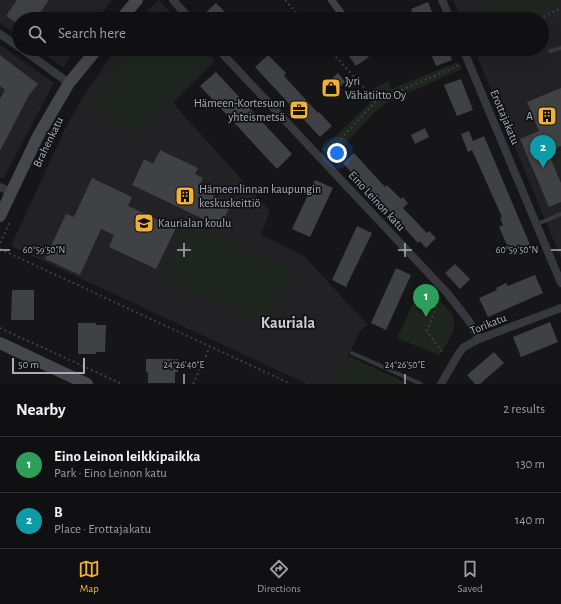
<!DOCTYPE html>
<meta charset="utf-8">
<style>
:root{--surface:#101012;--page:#19191b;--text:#f1f3f6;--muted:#9c9d9f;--line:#303032;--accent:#f2b134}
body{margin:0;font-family:"Alegreya Sans",sans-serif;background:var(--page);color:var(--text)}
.scale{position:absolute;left:12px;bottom:10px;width:73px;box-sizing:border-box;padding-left:4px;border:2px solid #a8adb8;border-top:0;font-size:11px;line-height:14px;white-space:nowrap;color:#a8adb8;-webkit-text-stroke:3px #111113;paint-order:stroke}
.you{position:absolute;left:337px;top:153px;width:14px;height:14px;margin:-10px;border:3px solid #fff;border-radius:50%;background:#1a73e8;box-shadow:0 0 0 6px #1a73e833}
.badge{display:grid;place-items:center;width:26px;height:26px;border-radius:50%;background:var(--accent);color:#fff;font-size:13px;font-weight:700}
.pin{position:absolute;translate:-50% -33px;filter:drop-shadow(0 1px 2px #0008)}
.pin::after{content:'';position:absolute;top:21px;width:14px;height:12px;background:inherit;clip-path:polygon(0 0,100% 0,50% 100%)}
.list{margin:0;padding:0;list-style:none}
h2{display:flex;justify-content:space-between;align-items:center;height:52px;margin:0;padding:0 16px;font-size:17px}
h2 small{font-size:13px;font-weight:400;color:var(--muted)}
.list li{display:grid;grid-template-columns:26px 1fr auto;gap:12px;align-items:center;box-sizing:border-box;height:56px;padding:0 16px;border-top:1px solid var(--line)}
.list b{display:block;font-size:15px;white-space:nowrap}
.list p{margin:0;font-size:13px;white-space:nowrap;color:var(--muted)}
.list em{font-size:13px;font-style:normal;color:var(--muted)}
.icon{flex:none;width:22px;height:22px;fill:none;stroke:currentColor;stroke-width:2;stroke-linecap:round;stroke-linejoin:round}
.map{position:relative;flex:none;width:561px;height:384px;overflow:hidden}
.search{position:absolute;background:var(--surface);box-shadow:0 4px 16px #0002;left:12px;right:12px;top:12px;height:44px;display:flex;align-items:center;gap:10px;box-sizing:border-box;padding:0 14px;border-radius:22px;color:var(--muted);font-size:15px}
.sheet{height:164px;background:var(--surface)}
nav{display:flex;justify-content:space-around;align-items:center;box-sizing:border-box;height:56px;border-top:1px solid var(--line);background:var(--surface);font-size:11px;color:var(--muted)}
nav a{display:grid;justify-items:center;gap:2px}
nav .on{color:var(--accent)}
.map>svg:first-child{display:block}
.built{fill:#222225}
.green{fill:#1e261f}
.building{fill:#404145}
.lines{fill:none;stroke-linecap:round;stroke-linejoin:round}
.path{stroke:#3d3f44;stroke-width:2;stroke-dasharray:2 3;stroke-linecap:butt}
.service{stroke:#37383d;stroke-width:4}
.minor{stroke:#37383d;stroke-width:8}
.secondary{stroke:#45474d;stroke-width:12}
.ticks{fill:none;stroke:#a8adb8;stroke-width:1.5}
.labels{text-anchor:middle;stroke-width:3.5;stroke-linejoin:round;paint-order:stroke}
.poi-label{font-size:12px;fill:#a8adb8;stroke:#111113;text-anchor:start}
.street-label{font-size:12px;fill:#a8adb8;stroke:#111113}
.district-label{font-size:16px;font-weight:bold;fill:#c9ccd4;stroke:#111113}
.ticks-label{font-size:10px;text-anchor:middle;fill:#a8adb8;stroke:#111113;stroke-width:3.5;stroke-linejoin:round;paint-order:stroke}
</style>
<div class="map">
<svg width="561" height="384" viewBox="0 0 561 384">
<rect width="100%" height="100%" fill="#161618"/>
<!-- built -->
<path class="built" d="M0 0H112L98 19H19V36L0 23Z
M158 0H159L176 19H140Z
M453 0H561V258L474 49H542V19H461Z
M0 45 54 83 3 179 0 177Z
M37 49H76L63 67Z
M116 49H204L215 61 173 103 270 211 261 235 304 256 368 325 360 331 334 384H307L11 246 66 127 84 95Z"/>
<!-- green -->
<path class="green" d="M484 0H557L559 4 533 19H491Z
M132 49H196L207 61 134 133 89 110Z
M458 62 462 69 386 103 376 111 330 159 322 149 371 102 364 94 388 81 391 89Z
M561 153V172L554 156Z
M189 224 293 271 268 326 164 278Z
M423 282 452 314C459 330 447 342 439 355L397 338Z
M348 356 409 384H334Z"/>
<!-- building -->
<path class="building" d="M17 0H49L36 19H19V25L6 16Z
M327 0H336L350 19H341Z
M428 2 435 19H415L411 9Z
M216 3 226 13 231 19H211L205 13Z
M344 49H363L369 57 356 66Z
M429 49H448L452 60 436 66Z
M0 55 38 84 29 95 0 151V99L5 90 0 86Z
M268 55 286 73 284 76 318 113 319 112 332 126 320 137 255 67Z
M216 72 292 154 277 169 200 86Z
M338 73 345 82 333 93 325 85Z
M461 79 473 110 457 116 444 85Z
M561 88V146L548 152 561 183V202L549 207 520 139 539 131 527 102Z
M425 128 429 137 415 144 411 135Z
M469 131 473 141 484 136 531 247 515 254 512 248 509 250 499 227 503 225 500 218 502 217 472 150 468 152 461 134Z
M160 150 198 168 195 174 203 178 198 188 231 204 220 227 132 185 144 159 153 164Z
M354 153 385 187 387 185 401 199 403 197 408 203 403 208 427 233 429 231 436 238 426 248 420 241 418 243 381 202 379 204 343 163Z
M92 178 132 197 128 206 176 228 156 269 109 247 114 235 101 229 80 275 45 259 66 214 74 217Z
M315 180 333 188 310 237 292 229Z
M357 226 372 233 346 287 332 280Z
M455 264 470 279 460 289 445 273Z
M396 268 411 275 386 330 371 323Z
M535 275 543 293 488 317 479 298 497 290 496 288 506 283 508 286Z
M12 290H34V320H11Z
M550 322 558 342 521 357 513 337Z
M78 323H96V325H106L105 352H96V354H78Z
M494 352 504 363 480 384H475L467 375Z
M146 359H178V372H175V383H148V372H146Z"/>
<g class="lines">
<!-- path -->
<path class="path" d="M285 0 302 19
M106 19 112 13
M539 19 561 8
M329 49 376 101
M327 154 376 101 460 65
M0 243 10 222
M0 249 291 384
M440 297 427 331 443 353
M0 328 122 384
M193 384 210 347"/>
<!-- service -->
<path class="service" d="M550 51 561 48
M537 224 561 214
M352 353 421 384"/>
<!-- minor -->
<path class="minor" d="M173 0 190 19
M442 0 450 19
M0 34 19 47
M22 49 69 83
M218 49 448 294 469 321 479 339
M463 49 561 283
M0 187 11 192
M441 384 459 353 464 347 479 339 561 308"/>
<!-- secondary -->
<path class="secondary" d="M121 19 137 0
M0 216 38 136 69 83 97 49
M0 343 87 384"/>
</g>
<!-- ticks -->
<path class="ticks" d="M184 243V257M405 243V257M0 250H10M177 250H191M398 250H412M551 250H561M184 374V384M405 374V384"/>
<!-- icons -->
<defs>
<symbol id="shop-square" viewBox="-11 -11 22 22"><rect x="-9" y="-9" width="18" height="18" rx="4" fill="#f2b134" stroke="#111113"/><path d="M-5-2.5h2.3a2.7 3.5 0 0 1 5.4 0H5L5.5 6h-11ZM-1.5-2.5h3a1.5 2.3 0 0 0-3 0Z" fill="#111"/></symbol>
<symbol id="office-square" viewBox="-11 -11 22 22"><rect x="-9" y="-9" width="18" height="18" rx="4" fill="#f2b134" stroke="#111113"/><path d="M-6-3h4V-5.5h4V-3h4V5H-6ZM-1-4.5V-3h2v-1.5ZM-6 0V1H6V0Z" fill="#111"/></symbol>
<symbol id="building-square" viewBox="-11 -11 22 22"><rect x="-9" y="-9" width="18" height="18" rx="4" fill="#f2b134" stroke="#111113"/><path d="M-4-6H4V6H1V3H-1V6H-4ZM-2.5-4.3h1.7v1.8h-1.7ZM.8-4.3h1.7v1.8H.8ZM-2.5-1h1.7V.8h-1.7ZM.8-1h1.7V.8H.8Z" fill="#111"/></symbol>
<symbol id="school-square" viewBox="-11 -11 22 22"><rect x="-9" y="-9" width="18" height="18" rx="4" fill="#f2b134" stroke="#111113"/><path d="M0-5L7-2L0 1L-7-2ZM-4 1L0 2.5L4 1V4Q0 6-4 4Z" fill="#111"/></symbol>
</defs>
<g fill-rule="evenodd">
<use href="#shop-square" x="320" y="77" width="22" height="22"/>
<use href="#office-square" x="288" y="99" width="22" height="22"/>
<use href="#building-square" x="536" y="105" width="22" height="22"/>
<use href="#building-square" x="174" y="185" width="22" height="22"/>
<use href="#school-square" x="133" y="212" width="22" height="22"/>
</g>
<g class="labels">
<!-- poi labels -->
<g class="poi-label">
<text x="345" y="85">Jyri<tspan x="345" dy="14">Vähätiitto Oy</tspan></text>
<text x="285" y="107" text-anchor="end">Hämeen-Kortesuon<tspan x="285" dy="14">yhteismetsä</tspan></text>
<text x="533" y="120" text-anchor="end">A</text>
<text x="199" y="193">Hämeenlinnan kaupungin<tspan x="199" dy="14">keskuskeittiö</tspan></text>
<text x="158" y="227">Kaurialan koulu</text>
</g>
<!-- street labels -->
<g class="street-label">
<text transform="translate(505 117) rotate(67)" y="4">Erottajakatu</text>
<text transform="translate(48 142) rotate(-64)" y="4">Brahenkatu</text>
<text transform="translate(377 201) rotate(47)" y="4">Eino Leinon katu</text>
<text transform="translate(488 324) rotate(-22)" y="4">Torikatu</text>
</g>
<!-- district labels -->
<g class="district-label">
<text x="288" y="328">Kauriala</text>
</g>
</g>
<g class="ticks-label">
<text x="44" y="253">60°59'50"N</text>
<text x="517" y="253">60°59'50"N</text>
<text x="184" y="368">24°26'40"E</text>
<text x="405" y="368">24°26'50"E</text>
</g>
</svg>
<div class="scale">50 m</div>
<div class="you"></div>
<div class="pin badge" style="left:426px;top:317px;background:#2e9e5b">1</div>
<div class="pin badge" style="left:543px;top:168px;background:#0f9aa8">2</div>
<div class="search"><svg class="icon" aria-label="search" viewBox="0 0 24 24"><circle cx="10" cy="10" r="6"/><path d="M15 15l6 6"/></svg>Search here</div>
</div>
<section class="sheet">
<h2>Nearby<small>2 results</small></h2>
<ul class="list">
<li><span class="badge" style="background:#2e9e5b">1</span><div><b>Eino Leinon leikkipaikka</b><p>Park · Eino Leinon katu</p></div><em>130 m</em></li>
<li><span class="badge" style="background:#0f9aa8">2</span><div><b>B</b><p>Place · Erottajakatu</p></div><em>140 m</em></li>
</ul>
</section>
<nav>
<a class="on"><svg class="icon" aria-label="map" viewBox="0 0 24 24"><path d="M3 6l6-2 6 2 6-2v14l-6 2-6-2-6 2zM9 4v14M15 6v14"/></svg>Map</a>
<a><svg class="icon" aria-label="directions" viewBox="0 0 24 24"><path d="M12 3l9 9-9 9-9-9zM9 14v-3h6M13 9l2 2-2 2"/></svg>Directions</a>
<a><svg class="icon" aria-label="saved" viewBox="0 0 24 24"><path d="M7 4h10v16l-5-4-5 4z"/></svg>Saved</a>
</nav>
